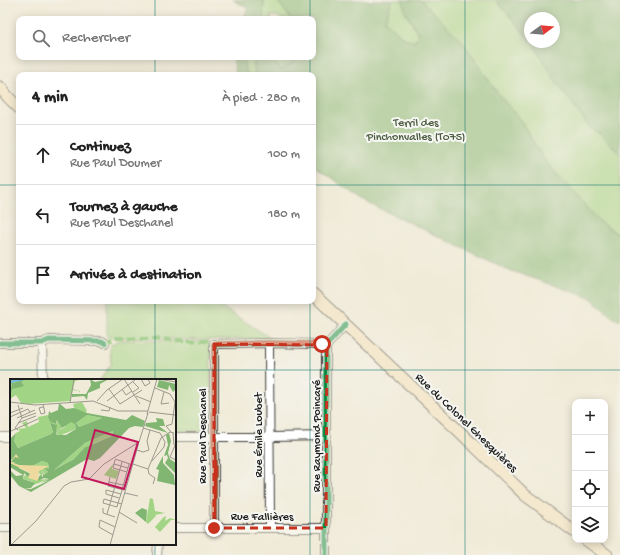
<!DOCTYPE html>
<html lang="fr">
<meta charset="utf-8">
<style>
:root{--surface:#fff;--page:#f2f2f2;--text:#222;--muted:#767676;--line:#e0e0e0}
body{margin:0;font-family:"Gochi Hand",sans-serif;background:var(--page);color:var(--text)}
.controls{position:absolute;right:12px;bottom:12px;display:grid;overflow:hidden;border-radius:8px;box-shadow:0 2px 10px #0003}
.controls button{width:36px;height:36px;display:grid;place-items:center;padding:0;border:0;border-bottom:1px solid var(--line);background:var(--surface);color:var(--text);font:20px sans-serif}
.compass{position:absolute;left:524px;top:12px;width:36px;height:36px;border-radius:50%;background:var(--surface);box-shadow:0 2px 10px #0003;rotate:74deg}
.stop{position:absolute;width:12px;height:12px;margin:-9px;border:3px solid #c8321e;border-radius:50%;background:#fff}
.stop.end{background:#c8321e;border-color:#fff;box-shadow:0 1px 4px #0008}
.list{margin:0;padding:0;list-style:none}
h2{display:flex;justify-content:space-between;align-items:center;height:52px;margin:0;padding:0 16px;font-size:17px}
h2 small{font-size:13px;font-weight:400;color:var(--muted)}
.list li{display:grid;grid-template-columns:26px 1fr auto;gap:12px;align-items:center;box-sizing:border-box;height:60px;padding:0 16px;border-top:1px solid var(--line)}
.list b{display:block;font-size:15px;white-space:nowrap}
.list p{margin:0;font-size:13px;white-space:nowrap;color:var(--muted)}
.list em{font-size:13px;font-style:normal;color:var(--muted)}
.icon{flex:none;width:22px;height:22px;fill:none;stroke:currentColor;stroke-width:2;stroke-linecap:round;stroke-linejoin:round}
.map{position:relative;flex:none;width:620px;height:555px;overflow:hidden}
.search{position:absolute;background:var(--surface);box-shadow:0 2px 10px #0003;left:16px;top:16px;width:300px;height:44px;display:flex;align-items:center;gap:10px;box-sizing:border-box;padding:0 14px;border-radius:8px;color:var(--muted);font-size:15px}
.panel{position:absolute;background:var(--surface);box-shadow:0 2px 10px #0003;left:16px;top:72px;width:300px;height:232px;border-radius:8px}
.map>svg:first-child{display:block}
.green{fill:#a1d484;stroke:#5e7850}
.forest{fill:#80b672;stroke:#4e6947}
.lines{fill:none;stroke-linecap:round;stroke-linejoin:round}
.minor-casing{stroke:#3c3b38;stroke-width:10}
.secondary-casing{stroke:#3c3b38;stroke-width:13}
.minor{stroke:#fff;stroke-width:8}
.secondary{stroke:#f9e7c3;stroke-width:11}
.quiet{stroke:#55b145;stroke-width:4;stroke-dasharray:8 4;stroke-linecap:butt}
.cycleway-casing{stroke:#f6f6f2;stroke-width:8}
.cycleway{stroke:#00873e;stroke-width:5}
.route{stroke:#c8321e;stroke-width:5}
.marked{fill:none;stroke:#c8321e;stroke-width:3;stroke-dasharray:8 5;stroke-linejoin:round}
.grid{fill:none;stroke:#0f766e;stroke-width:1;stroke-opacity:0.55}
.labels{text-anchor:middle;stroke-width:4;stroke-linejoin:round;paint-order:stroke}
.park-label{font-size:12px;fill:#4b5c40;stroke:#f6f6f2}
.street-label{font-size:12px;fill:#1c1c1c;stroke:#f6f6f2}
.inset-river{fill:none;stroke:#6eb8e7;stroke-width:2}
.inset-road{fill:none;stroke:#9b988d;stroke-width:1}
.view{fill:#c2185b;fill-opacity:0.15;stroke:#c2185b;stroke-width:2}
.inset-edge{fill:none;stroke:#1c1c1c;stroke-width:2}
</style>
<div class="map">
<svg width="620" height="555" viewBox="0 0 620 555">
<rect width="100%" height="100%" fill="#f6f6f2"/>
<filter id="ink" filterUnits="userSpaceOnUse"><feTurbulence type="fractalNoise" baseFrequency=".025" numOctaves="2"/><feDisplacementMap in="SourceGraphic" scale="8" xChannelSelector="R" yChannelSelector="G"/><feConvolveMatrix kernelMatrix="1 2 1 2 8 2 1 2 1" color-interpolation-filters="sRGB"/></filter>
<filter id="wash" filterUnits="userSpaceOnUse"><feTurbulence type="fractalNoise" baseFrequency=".012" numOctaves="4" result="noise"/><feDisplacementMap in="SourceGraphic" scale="16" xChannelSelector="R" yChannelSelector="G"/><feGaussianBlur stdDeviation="0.9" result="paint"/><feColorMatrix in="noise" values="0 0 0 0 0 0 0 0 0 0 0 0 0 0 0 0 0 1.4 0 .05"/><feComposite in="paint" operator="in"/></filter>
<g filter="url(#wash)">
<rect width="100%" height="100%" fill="#f0ebd8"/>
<!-- green -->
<path class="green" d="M263 0H277L291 19H280L278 16H270L272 19H263L264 1Z
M392 0H403L405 11 419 36 414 42C402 40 395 28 385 21Z
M421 0H496L530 40V42H532L534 44 557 83 590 128 600 134 620 154V235L603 225 545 161 520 120 499 95 462 41Z
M244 57H253L255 75H248L244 65Z
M272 57H283L294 62 280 70Z
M107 301H207L223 308 269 337 268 338 211 340 107 337Z
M121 340 208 342 211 346 210 431H175V380H100L111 364 110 350 111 345 117 341Z"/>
<!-- forest -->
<path class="forest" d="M233 0H264L263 19H243L248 8Z
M277 0H368L372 2V0H392L385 21C395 28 402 40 414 42L419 35 405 11 403 0H421L462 41 499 95 520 120 545 161 603 225 620 235V321L612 317 591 298 509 270 364 201 313 165V75H255L253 57H272L280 70 294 62 283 57H313V19H291Z
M496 0H620V154L600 134 590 128 557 83 532 42H554V18H530V40Z
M233 57H244V65L248 75H236Z"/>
</g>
<g filter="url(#ink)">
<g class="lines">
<defs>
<path id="minor" d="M0 343H42L49 340 102 341 105 343
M42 343 43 380
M269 343 270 528
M0 437H11
M175 437H270L327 436
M0 528H11
M175 528H326
M214 528V344L269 343 322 344 327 345
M157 555 158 544
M326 555V348L327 345 346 324"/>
<path id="secondary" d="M0 87 8 97 19 108
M313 294 461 433 525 495 575 532
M586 540 607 555"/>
</defs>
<!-- minor casing -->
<use href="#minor" class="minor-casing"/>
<!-- secondary casing -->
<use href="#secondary" class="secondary-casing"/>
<!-- minor -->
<use href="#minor" class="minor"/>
<!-- secondary -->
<use href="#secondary" class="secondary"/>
<!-- quiet -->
<path class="quiet" d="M105 343 116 338 207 341 214 344"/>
<defs>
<path id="cycleway" d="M0 343H42L49 340 102 341 105 343
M214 528V344L269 343 322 344 327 345
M326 555V348L327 345 346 324"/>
</defs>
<!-- cycleway casing -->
<use href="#cycleway" class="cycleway-casing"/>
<!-- cycleway -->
<use href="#cycleway" class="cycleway"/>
</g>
</g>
<g class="lines" filter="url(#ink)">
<!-- route -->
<path class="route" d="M214 528V344L269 343 322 344"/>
</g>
<!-- marked area -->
<path d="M0 0H620V555H0ZM214 344 327 345 326 528H214Z" fill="#f0ebd8" fill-opacity=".55" fill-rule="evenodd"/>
<path class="marked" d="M214 344 327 345 326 528H214Z"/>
<!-- grid -->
<path class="grid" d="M155 0V19M310 0V19M465 0V555M155 57V75M310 57V75M0 185H19M313 185H620M155 301V380M310 301V555M0 370H620M155 544V555"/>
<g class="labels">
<!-- park labels -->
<g class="park-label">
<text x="416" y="126">Terril des<tspan x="416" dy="14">Pinchonvalles (T075)</tspan></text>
</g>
<!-- street labels -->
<g class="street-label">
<text transform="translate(467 422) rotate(44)" y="4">Rue du Colonel Ghesquières</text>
<text transform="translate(258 435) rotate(-90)" y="4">Rue Émile Loubet</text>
<text transform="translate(202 436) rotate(-90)" y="4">Rue Paul Deschanel</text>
<text transform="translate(316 436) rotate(-90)" y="4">Rue Raymond Poincaré</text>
<text x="262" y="520">Rue Fallières</text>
</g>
</g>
<!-- overview -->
<g transform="translate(10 379)">
<rect width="166" height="166" fill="#f0ebd8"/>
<path d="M0 0H72L65 2 63 10 70 12 69 14V12L63 11 60 22 18 25 11 24 6 16 0 20ZM72 23 77 32 75 34 65 31 63 25ZM51 32 65 45 66 50 49 57 46 53 55 48 51 33 50 39 48 37V34ZM38 36 40 43 46 45 48 41 52 49 46 52V46L40 45 43 53 41 55 8 69 4 62 6 54 10 52 8 50 16 49 12 44 17 42 18 48 29 43 28 38ZM77 36 92 39 69 48 66 44ZM103 52 102 57 85 64 77 69 80 70 78 72 74 69 64 80 44 91 75 64ZM32 82 38 84 39 90H35L38 93 35 96 32 91V98L30 95 13 88 30 89 20 88ZM103 85 102 90 109 92 106 100 94 96ZM15 96 26 101 39 100 18 108 17 105 23 103 13 100ZM140 119 143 120 145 132 155 134 145 136 146 137 138 145 136 143ZM156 137 155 142 160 139 166 141H161L150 153 145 148 153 139 142 149 154 138Z" fill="#a1d484"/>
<path d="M15 0 11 3 14 7 2 10 0 16 2 5 0 3 4 4 9 2 0 1ZM80 0 85 3 99 0 90 5V9L78 14 77 21 74 17 62 18V15H76L81 6ZM149 1 166 5V10L163 13 159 6 158 11 147 8ZM49 24 56 30 64 29 77 34 116 41 122 36 135 42 133 48 125 47 119 49 90 79 84 82 77 80 21 113 9 107 0 96V91L6 97 13 96 0 88 1 84H6L1 83 3 78 0 83V60L6 54 4 62 8 69 41 55 43 53 40 44 47 46 46 52 52 49 47 41 46 45 40 43 38 38 39 32 41 34 48 31ZM77 36 92 39 69 48 66 44ZM61 43 65 45 66 50 56 56H47L46 53ZM103 52 102 57 74 69 64 80 44 91 75 64ZM32 82 38 84 39 90 34 89 38 93 34 96 32 91 33 98 30 96 26 103 34 99 39 100 31 104 40 101 21 110 14 109H21L25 104 13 100 14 94 18 98 21 95 9 89V86L20 88ZM146 39 153 40 155 47H149L158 54 135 47 136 44 147 43ZM159 54 161 62 158 74 160 80 166 84V95L155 84 158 79 157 76 154 77 158 66 156 56ZM153 77V84L164 96 165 106 147 102 149 91 146 90ZM132 129 137 131 136 143 125 134Z" fill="#80b672" fill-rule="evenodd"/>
<path d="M6 75 9 79 5 78 1 83 9 86 39 87 29 92 28 102 18 99 20 94 0 84Z" fill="#eeda9e"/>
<path class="inset-river" d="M0 3 14 0"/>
<path class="inset-road" d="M114 0 130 25M131 0 135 7 140 4 138 0M148 0 166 3M145 9 160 15 165 23 162 45 156 47 161 53M99 10 110 25 132 11M112 10 116 16 122 12M123 13 129 9 123 3M154 13 151 25 159 24M126 17 141 23M87 22 97 11 113 0M97 22 126 0M0 23 25 26 83 22 108 32H138M60 24 64 0M33 25 35 34 31 35 29 29 33 28M91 31 99 32 100 28M139 33 165 36M0 34 13 29M137 35 147 0M0 38 18 30 20 33M7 39 25 31M12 39 26 34M8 44 26 37M133 49 150 54 155 63 154 68 142 82M8 51 5 49 12 39 8 26M1 52 28 40M163 54 164 66M166 64 160 78 166 81M127 71 133 73 139 71 137 62 140 51M105 80 120 85M105 81 103 89 117 93M104 85 118 89M123 85 138 90M138 90 151 59 160 53 164 54M138 90 139 95 145 99 143 105M100 98 98 107 114 111M99 103 113 106M115 114 128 117M109 119 96 115V111L111 115M112 125 108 124 94 120 93 124 107 128 108 124 111 115 119 85M93 129V134L105 138M109 133 127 144M97 135 112 83M103 156 89 148 90 141 105 148M1 166 26 142 54 107 61 103 79 100 94 85 129 63 138 34M100 166 129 63"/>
<path class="view" d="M85 51 128 63 114 110 72 98Z"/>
<rect width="166" height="166" class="inset-edge"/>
</g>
</svg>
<div class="controls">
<button>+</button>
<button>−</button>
<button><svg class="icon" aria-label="locate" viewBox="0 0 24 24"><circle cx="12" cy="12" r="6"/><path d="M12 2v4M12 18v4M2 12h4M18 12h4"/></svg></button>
<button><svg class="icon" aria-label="layers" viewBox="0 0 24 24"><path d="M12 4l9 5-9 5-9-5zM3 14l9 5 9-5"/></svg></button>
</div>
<svg class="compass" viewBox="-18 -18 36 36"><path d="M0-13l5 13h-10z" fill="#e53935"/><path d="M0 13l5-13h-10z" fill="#767676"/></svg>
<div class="stop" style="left:322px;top:344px"></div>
<div class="stop end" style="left:214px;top:528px"></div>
<div class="search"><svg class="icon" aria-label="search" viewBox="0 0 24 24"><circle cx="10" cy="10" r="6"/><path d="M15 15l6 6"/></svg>Rechercher</div>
<section class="panel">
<h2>4 min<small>À pied · 280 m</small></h2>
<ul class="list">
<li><svg class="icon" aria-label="ahead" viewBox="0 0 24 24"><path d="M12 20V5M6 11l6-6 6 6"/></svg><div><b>Continuez</b><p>Rue Paul Doumer</p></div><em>100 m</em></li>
<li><svg class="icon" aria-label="left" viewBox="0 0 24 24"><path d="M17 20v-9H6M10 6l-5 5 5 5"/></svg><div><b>Tournez à gauche</b><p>Rue Paul Deschanel</p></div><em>180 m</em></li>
<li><svg class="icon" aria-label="arrive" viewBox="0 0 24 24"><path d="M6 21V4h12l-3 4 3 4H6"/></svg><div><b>Arrivée à destination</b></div></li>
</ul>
</section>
</div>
